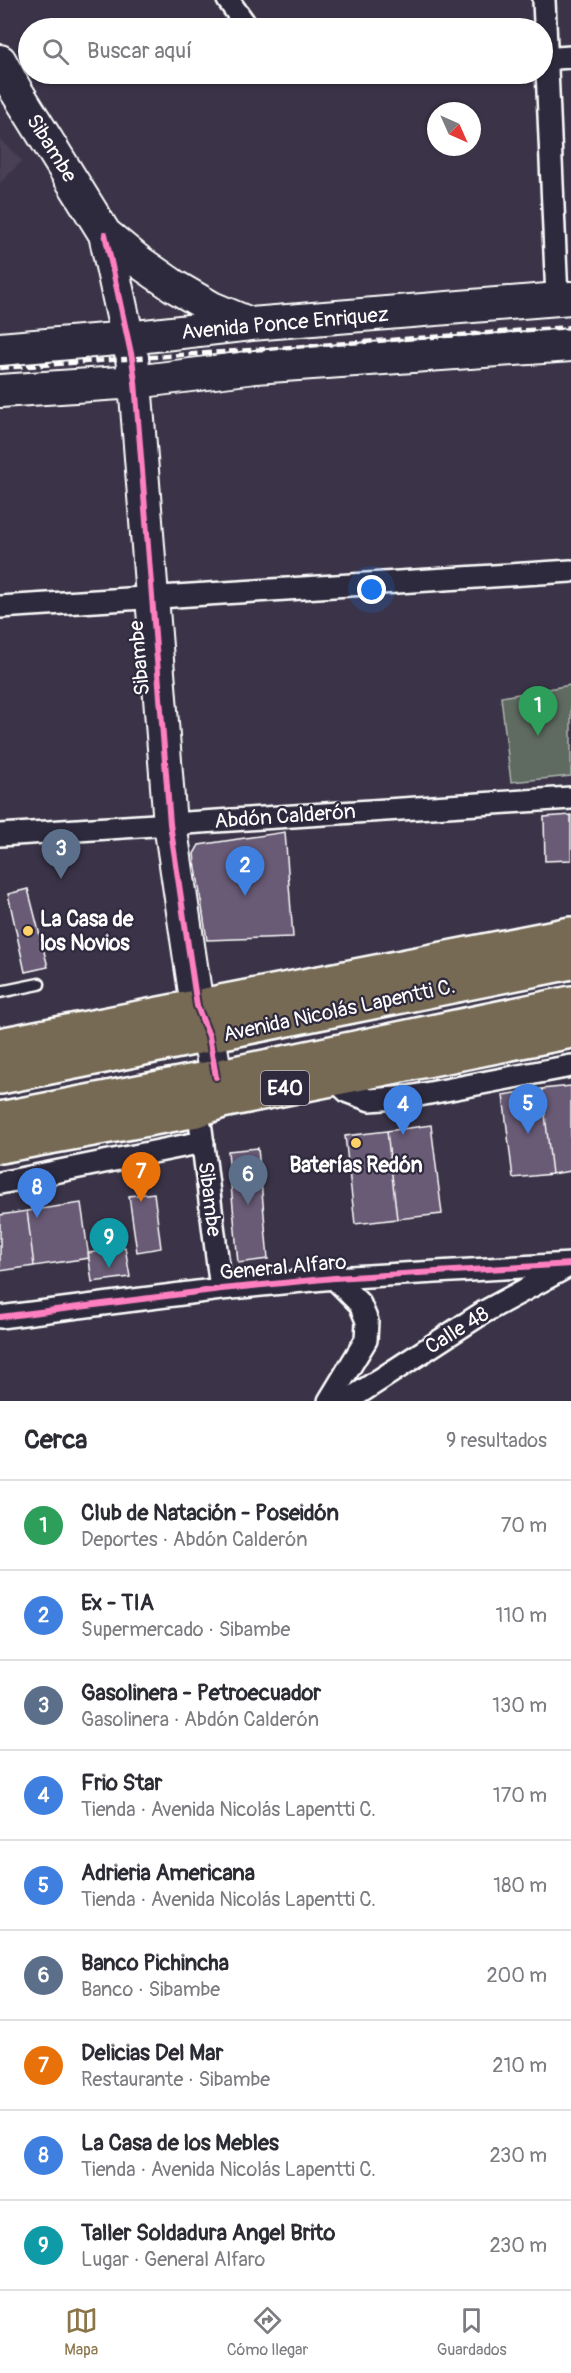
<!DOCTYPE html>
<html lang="es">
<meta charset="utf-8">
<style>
:root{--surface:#fff;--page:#f2f2f3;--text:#2b2b33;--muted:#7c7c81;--line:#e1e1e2;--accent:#8a764a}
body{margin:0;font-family:Pangolin,sans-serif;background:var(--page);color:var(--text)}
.compass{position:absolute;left:427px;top:102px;width:54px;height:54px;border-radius:50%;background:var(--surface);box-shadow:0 2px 4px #0004;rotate:135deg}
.you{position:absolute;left:372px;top:590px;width:21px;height:21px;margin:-15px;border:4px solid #fff;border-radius:50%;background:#1a73e8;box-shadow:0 0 0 9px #1a73e833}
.badge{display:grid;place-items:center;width:39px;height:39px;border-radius:50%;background:var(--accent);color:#fff;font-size:20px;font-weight:700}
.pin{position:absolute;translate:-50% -50px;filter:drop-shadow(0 2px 3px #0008)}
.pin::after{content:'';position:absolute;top:32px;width:21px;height:18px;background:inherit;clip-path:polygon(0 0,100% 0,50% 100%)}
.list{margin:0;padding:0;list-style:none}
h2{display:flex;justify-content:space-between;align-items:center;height:78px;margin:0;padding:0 24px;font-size:26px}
h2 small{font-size:20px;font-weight:400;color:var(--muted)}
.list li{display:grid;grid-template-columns:39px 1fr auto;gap:18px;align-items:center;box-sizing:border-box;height:90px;padding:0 24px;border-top:2px solid var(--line)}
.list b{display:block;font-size:22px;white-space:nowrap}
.list p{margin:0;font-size:20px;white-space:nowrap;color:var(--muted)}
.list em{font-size:20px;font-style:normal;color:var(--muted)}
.icon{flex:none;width:33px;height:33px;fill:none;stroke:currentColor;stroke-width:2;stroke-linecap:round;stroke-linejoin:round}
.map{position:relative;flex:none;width:571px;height:1401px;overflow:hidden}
.search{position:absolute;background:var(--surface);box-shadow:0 2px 4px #0004;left:18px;right:18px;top:18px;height:66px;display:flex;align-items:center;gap:15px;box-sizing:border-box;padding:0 21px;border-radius:33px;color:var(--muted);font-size:22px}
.sheet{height:888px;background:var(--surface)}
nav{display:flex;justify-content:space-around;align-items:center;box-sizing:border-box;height:84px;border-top:2px solid var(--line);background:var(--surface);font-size:16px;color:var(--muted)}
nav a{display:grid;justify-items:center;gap:3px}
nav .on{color:var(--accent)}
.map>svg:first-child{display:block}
.built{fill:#493f56}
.green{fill:#5f6b60;stroke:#afb5b0;stroke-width:1.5}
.building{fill:#695a75;stroke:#fff;stroke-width:1.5}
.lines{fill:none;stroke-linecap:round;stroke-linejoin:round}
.lane-casing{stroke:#fff;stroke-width:15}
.street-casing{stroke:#fff;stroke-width:26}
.secondary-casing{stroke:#fff;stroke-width:36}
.primary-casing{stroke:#fff;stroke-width:38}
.highway-casing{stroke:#fff;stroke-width:38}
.lane{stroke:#2f2a3d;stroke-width:10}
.street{stroke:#2f2a3d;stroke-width:21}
.secondary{stroke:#2f2a3d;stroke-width:32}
.primary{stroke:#766a54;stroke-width:33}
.highway{stroke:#766a54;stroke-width:33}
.rail{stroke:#fff;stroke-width:4.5;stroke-dasharray:9 4.5;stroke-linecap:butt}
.cycleway-casing{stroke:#2f2a3d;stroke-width:10}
.cycleway{stroke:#ff80c0;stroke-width:6}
.poi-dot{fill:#ffd166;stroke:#2f2a3d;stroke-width:2}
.labels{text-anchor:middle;stroke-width:4.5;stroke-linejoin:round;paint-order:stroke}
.shield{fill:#2f2a3d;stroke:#c1bfc5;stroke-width:1.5}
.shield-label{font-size:20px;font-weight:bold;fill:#fff}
.street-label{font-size:21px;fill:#fff;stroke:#2f2a3d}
.poi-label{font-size:21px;font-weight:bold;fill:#fff;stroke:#2f2a3d;text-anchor:start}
</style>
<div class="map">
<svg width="571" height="1401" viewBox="0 0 571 1401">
<rect width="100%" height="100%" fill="#3b3448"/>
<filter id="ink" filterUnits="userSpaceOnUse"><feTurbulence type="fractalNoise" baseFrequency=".0167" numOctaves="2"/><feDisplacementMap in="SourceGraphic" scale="12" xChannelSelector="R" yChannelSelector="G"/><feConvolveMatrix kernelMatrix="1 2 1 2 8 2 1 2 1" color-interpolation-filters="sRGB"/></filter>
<g filter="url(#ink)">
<!-- built -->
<path class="built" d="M0 139 22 161 0 183Z"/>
<!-- green -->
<path class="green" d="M571 685V776L511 782 501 697Z"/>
<!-- building -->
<path class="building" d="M571 815V860L545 861 544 817Z
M285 832 293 937 207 940 194 854 199 845Z
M28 889 48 967 25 972 8 894Z
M571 1086V1171L552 1174 542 1089Z
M542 1089 552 1174 513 1178 503 1095Z
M431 1125 442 1214 397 1219 387 1131Z
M387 1131 397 1219 355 1224 345 1136Z
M258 1148 268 1259 238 1263 228 1151Z
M154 1193 161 1248 137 1252 129 1196Z
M81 1203 89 1258 34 1266 27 1211Z
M27 1211 34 1266 0 1271V1215Z
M125 1247 130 1277 92 1282 88 1253Z"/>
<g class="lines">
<defs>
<path id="lane" d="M0 992 39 984"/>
<path id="street" d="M228 0 248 28
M544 0 557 298
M542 59 571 57
M0 607 571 571
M0 835 571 798
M334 1079 348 1092 370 1100 409 1097 571 1066
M201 1129 221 1289
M0 1183 203 1142
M0 1317 221 1289 334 1278 571 1264
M329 1401 366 1340 367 1321 360 1304 334 1278
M347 1401 484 1312 565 1268"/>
<path id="secondary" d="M0 61 15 89 105 234 138 261 174 286 212 308 248 323
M105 234 132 358 135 382 170 824 197 1006 209 1036 216 1077
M0 349 128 338 251 324 571 298
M0 391 135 382 255 367 571 345"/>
<path id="primary" d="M0 1045 571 934
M0 1146 197 1110 222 1101 571 1031"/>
<path id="highway" d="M0 1077 571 962
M0 1119 216 1077 571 1003"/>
</defs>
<!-- lane casing -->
<use href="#lane" class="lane-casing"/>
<!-- street casing -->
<use href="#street" class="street-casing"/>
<!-- secondary casing -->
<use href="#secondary" class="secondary-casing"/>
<!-- primary casing -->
<use href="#primary" class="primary-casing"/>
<!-- highway casing -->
<use href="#highway" class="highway-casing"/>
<!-- lane -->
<use href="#lane" class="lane"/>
<!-- street -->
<use href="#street" class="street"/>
<!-- secondary -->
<use href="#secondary" class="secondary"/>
<!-- primary -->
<use href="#primary" class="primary"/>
<!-- highway -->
<use href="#highway" class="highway"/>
<!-- rail -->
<path class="rail" d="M0 368 571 327"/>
<defs>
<path id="cycleway" d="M105 234 132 358 135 382 170 824 197 1006 209 1036 216 1077
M0 1317 221 1289 334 1278 571 1264"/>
</defs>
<!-- cycleway casing -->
<use href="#cycleway" class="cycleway-casing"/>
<!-- cycleway -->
<use href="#cycleway" class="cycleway"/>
</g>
</g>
<!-- markers -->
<g class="poi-dot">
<circle cx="28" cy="931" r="6"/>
<circle cx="356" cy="1143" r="6"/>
</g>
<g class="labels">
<!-- shield labels -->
<rect class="shield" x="261" y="1071" width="48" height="34" rx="4.5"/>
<g class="shield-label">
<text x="285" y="1095">E40</text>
</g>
<!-- street labels -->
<g class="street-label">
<text transform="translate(52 148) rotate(58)" y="7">Sibambe</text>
<text transform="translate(285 323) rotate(-5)" y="7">Avenida Ponce Enriquez</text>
<text transform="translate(139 658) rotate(-95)" y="7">Sibambe</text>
<text transform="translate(285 816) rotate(-4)" y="7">Abdón Calderón</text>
<text transform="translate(339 1010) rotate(-12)" y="7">Avenida Nicolás Lapentti C.</text>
<text transform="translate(210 1199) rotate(83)" y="7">Sibambe</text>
<text transform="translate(283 1267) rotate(-5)" y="7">General Alfaro</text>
<text transform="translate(457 1330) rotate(-32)" y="7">Calle 48</text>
</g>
<!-- poi labels -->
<g class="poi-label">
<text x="40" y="926">La Casa de<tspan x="40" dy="24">los Novios</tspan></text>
<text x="356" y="1172" text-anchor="middle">Baterías Redón</text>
</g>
</g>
</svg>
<svg class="compass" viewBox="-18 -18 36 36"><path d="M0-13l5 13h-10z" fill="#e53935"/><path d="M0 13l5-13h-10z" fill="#7c7c81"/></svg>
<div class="you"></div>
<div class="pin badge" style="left:538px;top:736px;background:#2e9e5b">1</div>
<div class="pin badge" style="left:245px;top:896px;background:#3f7fe0">2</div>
<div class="pin badge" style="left:61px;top:879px;background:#5c6f8a">3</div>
<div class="pin badge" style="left:403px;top:1135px;background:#3f7fe0">4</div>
<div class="pin badge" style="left:528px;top:1134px;background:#3f7fe0">5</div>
<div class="pin badge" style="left:248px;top:1205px;background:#5c6f8a">6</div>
<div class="pin badge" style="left:141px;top:1202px;background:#e8710a">7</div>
<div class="pin badge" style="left:37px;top:1218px;background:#3f7fe0">8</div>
<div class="pin badge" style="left:109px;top:1268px;background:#0f9aa8">9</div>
<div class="search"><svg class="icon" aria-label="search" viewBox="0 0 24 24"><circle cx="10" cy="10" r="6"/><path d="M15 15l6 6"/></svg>Buscar aquí</div>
</div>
<section class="sheet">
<h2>Cerca<small>9 resultados</small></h2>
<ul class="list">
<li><span class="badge" style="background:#2e9e5b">1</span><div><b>Club de Natación - Poseidón</b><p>Deportes · Abdón Calderón</p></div><em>70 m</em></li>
<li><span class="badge" style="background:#3f7fe0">2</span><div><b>Ex - TIA</b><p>Supermercado · Sibambe</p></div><em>110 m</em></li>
<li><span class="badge" style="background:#5c6f8a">3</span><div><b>Gasolinera - Petroecuador</b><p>Gasolinera · Abdón Calderón</p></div><em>130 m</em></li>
<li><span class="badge" style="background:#3f7fe0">4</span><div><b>Frio Star</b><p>Tienda · Avenida Nicolás Lapentti C.</p></div><em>170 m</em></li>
<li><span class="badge" style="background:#3f7fe0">5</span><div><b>Adrieria Americana</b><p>Tienda · Avenida Nicolás Lapentti C.</p></div><em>180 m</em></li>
<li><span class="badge" style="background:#5c6f8a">6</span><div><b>Banco Pichincha</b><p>Banco · Sibambe</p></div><em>200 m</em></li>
<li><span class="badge" style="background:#e8710a">7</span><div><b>Delicias Del Mar</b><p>Restaurante · Sibambe</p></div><em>210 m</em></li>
<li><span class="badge" style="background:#3f7fe0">8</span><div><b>La Casa de los Mebles</b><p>Tienda · Avenida Nicolás Lapentti C.</p></div><em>230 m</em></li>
<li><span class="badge" style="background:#0f9aa8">9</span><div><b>Taller Soldadura Angel Brito</b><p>Lugar · General Alfaro</p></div><em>230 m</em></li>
</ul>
</section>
<nav>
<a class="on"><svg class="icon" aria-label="map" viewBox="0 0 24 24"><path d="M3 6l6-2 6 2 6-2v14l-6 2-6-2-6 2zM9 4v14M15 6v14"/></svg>Mapa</a>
<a><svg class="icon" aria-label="directions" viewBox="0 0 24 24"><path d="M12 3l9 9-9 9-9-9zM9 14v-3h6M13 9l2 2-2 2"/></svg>Cómo llegar</a>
<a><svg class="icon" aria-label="saved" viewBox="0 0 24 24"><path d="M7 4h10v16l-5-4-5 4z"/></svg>Guardados</a>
</nav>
